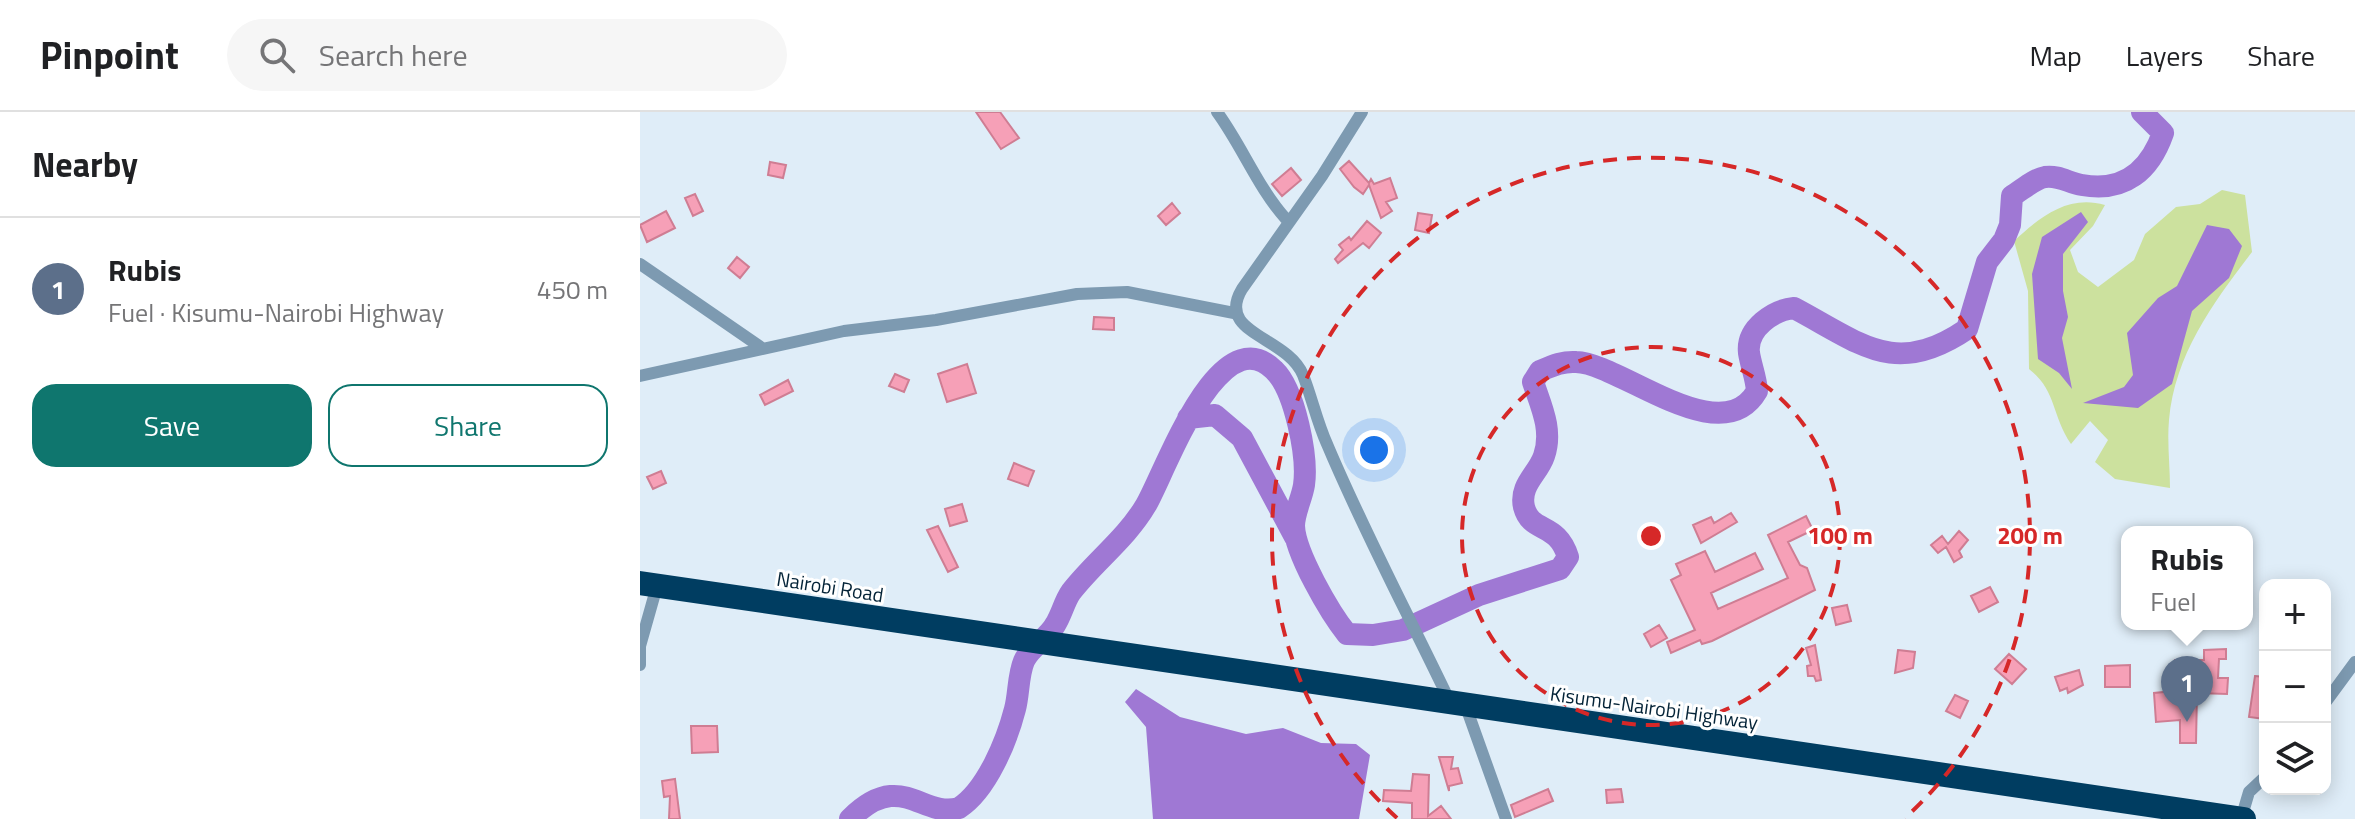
<!DOCTYPE html>
<meta charset="utf-8">
<style>
:root{--surface:#fff;--page:#f6f6f6;--text:#202124;--muted:#757577;--line:#e0e0e0;--accent:#0f766e}
body{margin:0;font-family:"Titillium Web",sans-serif;background:var(--page);color:var(--text)}
.controls{position:absolute;right:24px;bottom:24px;display:grid;overflow:hidden;border-radius:16px;box-shadow:0 4px 20px #0003}
.controls button{width:72px;height:72px;display:grid;place-items:center;padding:0;border:0;border-bottom:2px solid var(--line);background:var(--surface);color:var(--text);font:40px sans-serif}
.you{position:absolute;left:734px;top:338px;width:28px;height:28px;margin:-20px;border:6px solid #fff;border-radius:50%;background:#1a73e8;box-shadow:0 0 0 12px #1a73e833}
.badge{display:grid;place-items:center;width:52px;height:52px;border-radius:50%;background:var(--accent);color:#fff;font-size:26px;font-weight:700}
.pin{position:absolute;translate:-50% -66px;filter:drop-shadow(0 2px 4px #0008)}
.pin::after{content:'';position:absolute;top:42px;width:28px;height:24px;background:inherit;clip-path:polygon(0 0,100% 0,50% 100%)}
.popup{position:absolute;left:1481px;top:414px;width:132px;height:104px;box-sizing:border-box;display:grid;place-content:center;border-radius:16px;background:var(--surface);filter:drop-shadow(0 2px 6px #0005);font-size:26px;white-space:nowrap;color:var(--muted)}
.popup b{font-size:30px;color:var(--text)}
.popup::after{content:'';position:absolute;left:50%;top:100%;margin-left:-16px;border:16px solid transparent;border-top-color:var(--surface)}
.list{margin:0;padding:0;list-style:none}
h2{display:flex;justify-content:space-between;align-items:center;height:104px;margin:0;padding:0 32px;font-size:34px}
h2 small{font-size:26px;font-weight:400;color:var(--muted)}
.list li{display:grid;grid-template-columns:52px 1fr auto;gap:24px;align-items:center;box-sizing:border-box;height:144px;padding:0 32px;border-top:2px solid var(--line)}
.list b{display:block;font-size:30px;white-space:nowrap}
.list p{margin:0;font-size:26px;white-space:nowrap;color:var(--muted)}
.list em{font-size:26px;font-style:normal;color:var(--muted)}
.actions{display:flex;gap:16px;padding:24px 32px}
.actions a{flex:1;padding:18px 0;border:2px solid var(--accent);border-radius:24px;text-align:center;font-size:28px;color:var(--accent)}
.actions .main{background:var(--accent);color:#fff}
.icon{flex:none;width:44px;height:44px;fill:none;stroke:currentColor;stroke-width:2;stroke-linecap:round;stroke-linejoin:round}
.map{position:relative;flex:none;width:1715px;height:707px;overflow:hidden}
header{display:flex;align-items:center;gap:48px;box-sizing:border-box;height:112px;padding:0 40px;background:var(--surface);border-bottom:2px solid var(--line)}
header strong{font-size:38px}
nav{display:flex;gap:44px;margin-inline-start:auto;font-size:28px}
.search{width:560px;height:72px;background:var(--page);display:flex;align-items:center;gap:20px;box-sizing:border-box;padding:0 28px;border-radius:44px;color:var(--muted);font-size:30px}
main{display:flex}
aside{flex:1;background:var(--surface)}
.map>svg:first-child{display:block}
.green{fill:#cce19e}
.water{fill:#9f78d4}
.lines{fill:none;stroke-linecap:round;stroke-linejoin:round}
.river{stroke:#9f78d4;stroke-width:22}
.building{fill:#f6a0b7;stroke:#cf7d93;stroke-width:2}
.street{stroke:#7d9ab1;stroke-width:12}
.highway{stroke:#003d61;stroke-width:24}
.ring{fill:none;stroke:#d62828;stroke-width:4;stroke-dasharray:14 10}
.labels{text-anchor:middle;stroke-width:6;stroke-linejoin:round;paint-order:stroke}
.street-label{font-size:20px;fill:#042337;stroke:#fff}
.centre{fill:#d62828;stroke:#fff;stroke-width:4}
.ring-label{font-size:24px;text-anchor:middle;font-weight:bold;fill:#d62828;stroke:#fff;stroke-width:6;stroke-linejoin:round;paint-order:stroke}
</style>
<header>
<strong>Pinpoint</strong>
<div class="search"><svg class="icon" aria-label="search" viewBox="0 0 24 24"><circle cx="10" cy="10" r="6"/><path d="M15 15l6 6"/></svg>Search here</div>
<nav><a>Map</a><a>Layers</a><a>Share</a></nav>
</header>
<main>
<aside>
<h2>Nearby<small></small></h2>
<ul class="list">
<li><span class="badge" style="background:#5c6f8a">1</span><div><b>Rubis</b><p>Fuel · Kisumu-Nairobi Highway</p></div><em>450 m</em></li>
</ul>
<div class="actions"><a class="main">Save</a><a>Share</a></div>
</aside>
<div class="map">
<svg width="1715" height="707" viewBox="0 0 1715 707">
<rect width="100%" height="100%" fill="#dfedf8"/>
<!-- green -->
<path class="green" d="M1582 78 1605 83 1612 140C1573 191 1535 242 1529 308 1527 330 1530 354 1530 376L1475 367 1455 350 1468 328 1450 309 1431 332C1411 302 1417 279 1389 257L1388 179 1374 129C1400 105 1428 82 1465 93L1453 114 1430 138 1438 160 1458 175 1494 148 1505 122 1536 95 1560 92Z"/>
<!-- water -->
<path class="water" d="M1441 100 1448 110 1423 142V179L1428 205 1422 226 1432 277 1419 261 1398 247 1392 162 1402 125Z
M1567 113 1589 117 1602 134 1589 166 1552 199 1532 272 1498 296 1443 291 1484 275 1493 263 1487 221 1518 186 1537 174Z
M496 577 540 605 606 622 643 616 681 631 716 632 730 643 719 707H513L506 615 485 590Z"/>
<g class="lines">
<!-- river -->
<path class="river" d="M548 306 575 303 602 326 655 425
M210 707C261 656 282 707 319 696 347 678 367 628 375 597 379 582 378 563 384 549 390 535 408 526 415 513 422 502 424 490 431 480 455 449 486 427 506 393 524 363 579 203 634 258 655 278 668 345 664 373 662 386 654 401 654 414 655 441 690 501 707 522L733 523 763 518 839 483 920 457 928 445C917 409 891 422 884 395 879 373 898 362 904 344 913 318 901 294 893 270L900 259C912 254 923 249 936 250 980 251 1081 341 1117 279 1116 265 1111 254 1109 241 1106 216 1134 198 1154 196 1222 232 1255 266 1327 217L1347 150 1364 128 1370 113 1372 84C1382 78 1394 67 1405 65 1419 63 1429 71 1442 73 1485 81 1510 58 1523 21L1502 0"/>
</g>
<!-- building -->
<path class="building" d="M336 0H360L379 26 361 37Z
M709 49 729 71 731 67 734 72 750 66 757 86 746 90 752 99 741 106 729 73 723 82 714 75 700 57Z
M130 50 146 53 143 66 128 63Z
M651 56 661 68 642 84 632 72Z
M55 82 63 99 53 104 45 86Z
M532 91 540 101 526 113 518 104Z
M26 99 35 116 7 130 0 113Z
M778 101 792 103 789 121 775 118Z
M727 109 741 121 729 136 723 131 698 151 695 147 703 138 699 133 709 125 711 128Z
M97 145 109 155 100 166 88 156Z
M454 205 474 206V218L453 217Z
M327 252 336 281 307 290 298 262Z
M255 262 269 268 264 280 249 274Z
M148 268 153 279 125 293 120 283Z
M374 351 394 359 388 374 368 367Z
M21 359 26 371 13 377 7 365Z
M322 392 327 409 310 414 305 397Z
M1091 401 1097 410 1061 431 1053 413 1071 405 1074 411Z
M1166 404 1173 418 1148 430 1160 453 1167 456 1175 478 1072 529 1062 532 1060 528 1031 541 1027 530 1055 518 1031 468 1041 463 1036 452 1065 439 1075 460 1115 441 1123 457 1071 481 1078 497 1148 466 1128 423Z
M298 414 318 455 308 460 287 418Z
M1319 419 1328 428 1319 439 1322 445 1314 450 1306 435 1298 441 1291 433 1302 424 1308 432Z
M1350 475 1358 490 1339 500 1331 484Z
M1207 493 1211 509 1196 513 1192 496Z
M1019 513 1027 526 1011 535 1004 522Z
M1175 533 1181 568 1176 569 1174 564H1168L1167 554 1171 553 1166 536Z
M1586 537V547H1579L1578 566H1588L1587 582 1557 581 1556 631H1540V608L1516 610 1514 581 1534 579 1535 548H1564V538Z
M1258 538 1275 540 1273 556 1255 561Z
M1369 542 1386 557 1372 572 1355 557Z
M1490 553V575H1465V554Z
M1439 558 1443 573 1428 581 1427 576 1420 579 1415 565Z
M1615 564 1625 565V607L1609 605Z
M1315 583 1328 589 1320 606 1306 599Z
M51 614H77L78 640 52 641Z
M799 645H813L811 657 818 656 822 671 809 674V679Z
M773 662 789 663 788 704 801 694 811 707H772V691L743 689 744 678 771 679Z
M35 667 40 707H29L30 684 24 685 22 669Z
M908 677 913 689 875 705 871 693Z
M981 677 983 690 967 691 966 678Z"/>
<g class="lines">
<!-- street -->
<path class="street" d="M577 0C602 34 618 76 646 107
M722 0 682 64 602 177C575 222 647 224 663 263 672 286 677 310 687 332 724 420 769 504 810 590
M0 152 122 236
M0 264 204 219 296 208 437 182 487 180 594 201
M0 553V534L17 474
M1685 591 1715 550
M826 595 866 707
M1601 707 1609 680 1625 665"/>
<!-- highway -->
<path class="highway" d="M0 471 1604 707"/>
</g>
<!-- distance rings -->
<g class="ring">
<circle cx="1011" cy="424" r="189"/>
<path d="M757 706A379 379 0 1 1 1265 706"/>
</g>
<g class="labels">
<!-- street labels -->
<g class="street-label">
<text transform="translate(190 475) rotate(9)" y="7">Nairobi Road</text>
<text transform="translate(1014 596) rotate(8)" y="7">Kisumu-Nairobi Highway</text>
</g>
</g>
<circle cx="1011" cy="424" r="12" class="centre"/>
<g class="ring-label">
<text x="1200" y="432">100 m</text>
<text x="1390" y="432">200 m</text>
</g>
</svg>
<div class="controls">
<button>+</button>
<button>−</button>
<button><svg class="icon" aria-label="layers" viewBox="0 0 24 24"><path d="M12 4l9 5-9 5-9-5zM3 14l9 5 9-5"/></svg></button>
</div>
<div class="you"></div>
<div class="pin badge" style="left:1547px;top:610px;background:#5c6f8a">1</div>
<div class="popup"><b>Rubis</b>Fuel</div>
</div>
</main>
